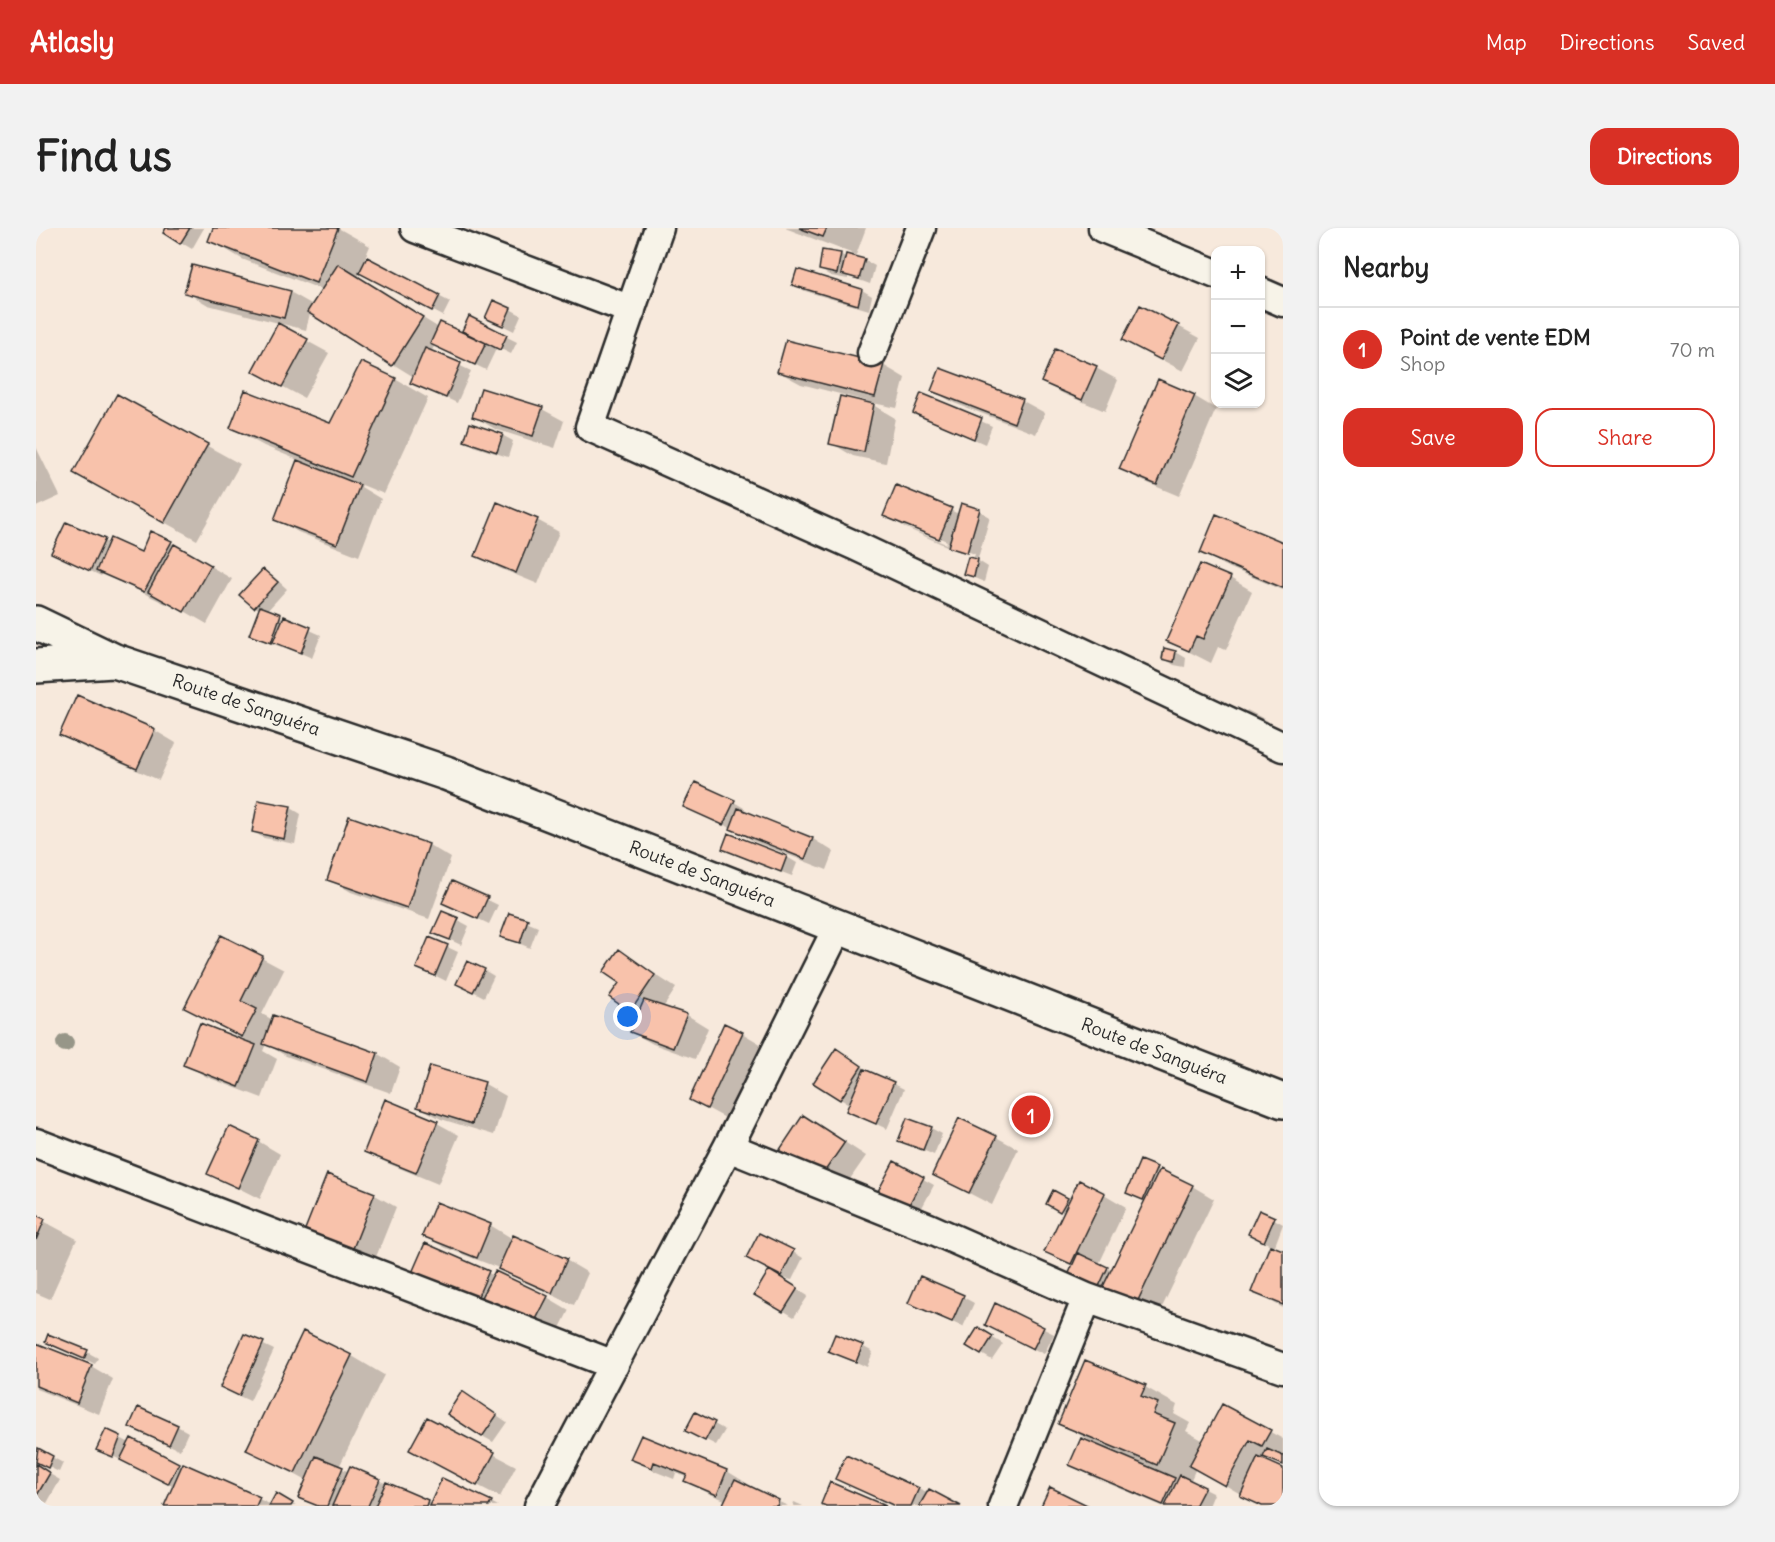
<!DOCTYPE html>
<meta charset="utf-8">
<style>
:root{--surface:#fff;--page:#f2f2f2;--text:#222;--muted:#767676;--line:#e0e0e0;--accent:#d93025}
body{margin:0;font-family:Delius,sans-serif;background:var(--page);color:var(--text)}
.controls{position:absolute;right:18px;top:18px;display:grid;overflow:hidden;border-radius:12px;box-shadow:0 2px 4px #0004}
.controls button{width:54px;height:54px;display:grid;place-items:center;padding:0;border:0;border-bottom:2px solid var(--line);background:var(--surface);color:var(--text);font:30px sans-serif}
.you{position:absolute;left:592px;top:789px;width:21px;height:21px;margin:-15px;border:4px solid #fff;border-radius:50%;background:#1a73e8;box-shadow:0 0 0 9px #1a73e833}
.badge{display:grid;place-items:center;width:39px;height:39px;border-radius:50%;background:var(--accent);color:#fff;font-size:20px;font-weight:700}
.pin{position:absolute;translate:-50% -50%;border:3px solid #fff;box-shadow:0 2px 6px #0006}
.list{margin:0;padding:0;list-style:none}
h2{display:flex;justify-content:space-between;align-items:center;height:78px;margin:0;padding:0 24px;font-size:26px}
h2 small{font-size:20px;font-weight:400;color:var(--muted)}
.list li{display:grid;grid-template-columns:39px 1fr auto;gap:18px;align-items:center;box-sizing:border-box;height:84px;padding:0 24px;border-top:2px solid var(--line)}
.list b{display:block;font-size:22px;white-space:nowrap}
.list p{margin:0;font-size:20px;white-space:nowrap;color:var(--muted)}
.list em{font-size:20px;font-style:normal;color:var(--muted)}
.actions{display:flex;gap:12px;padding:18px 24px}
.actions a{flex:1;padding:14px 0;border:2px solid var(--accent);border-radius:18px;text-align:center;font-size:21px;color:var(--accent)}
.actions .main{background:var(--accent);color:#fff}
.icon{flex:none;width:33px;height:33px;fill:none;stroke:currentColor;stroke-width:2;stroke-linecap:round;stroke-linejoin:round}
.map{position:relative;flex:none;width:1247px;height:1278px;overflow:hidden;border-radius:18px}
header{display:flex;align-items:center;gap:36px;box-sizing:border-box;height:84px;padding:0 30px;background:var(--accent);color:#fff}
header strong{font-size:28px}
nav{display:flex;gap:33px;margin-inline-start:auto;font-size:21px}
.intro{display:flex;align-items:center;justify-content:space-between;box-sizing:border-box;height:144px;padding:0 36px}
h1{margin:0;font-size:42px}
.button{padding:15px 27px;border-radius:18px;background:var(--accent);color:#fff;font-size:21px;font-weight:700}
main{display:flex;gap:36px;padding:0 36px}
aside{flex:1;background:var(--surface);border-radius:18px;box-shadow:0 2px 4px #0004}
.map>svg:first-child{display:block}
.shadow{fill:#0003;fill-rule:evenodd}
.building{fill:#f8c2ab;stroke:#2b2b2b;stroke-width:1.5}
.lines{fill:none;stroke-linecap:round;stroke-linejoin:round}
.street-casing{stroke:#2b2b2b;stroke-width:33}
.secondary-casing{stroke:#2b2b2b;stroke-width:38}
.street{stroke:#f7f3e8;stroke-width:28}
.secondary{stroke:#f7f3e8;stroke-width:33}
.tree{fill:#979688}
.labels{text-anchor:middle;stroke-width:4.5;stroke-linejoin:round;paint-order:stroke}
.street-label{font-size:18px;fill:#2b2b2b;stroke:#f7f3e8}
</style>
<header>
<strong>Atlasly</strong>
<nav><a>Map</a><a>Directions</a><a>Saved</a></nav>
</header>
<div class="intro"><h1>Find us</h1><a class="button">Directions</a></div>
<main>
<div class="map">
<svg width="1247" height="1278" viewBox="0 0 1247 1278">
<rect width="100%" height="100%" fill="#f7e9dc"/>
<filter id="ink" filterUnits="userSpaceOnUse"><feTurbulence type="fractalNoise" baseFrequency=".0167" numOctaves="2"/><feDisplacementMap in="SourceGraphic" scale="12" xChannelSelector="R" yChannelSelector="G"/><feConvolveMatrix kernelMatrix="1 2 1 2 8 2 1 2 1" color-interpolation-filters="sRGB"/></filter>
<g filter="url(#ink)">
<!-- shadow -->
<path class="shadow" d="M131 0H168L156 21 129 5Z
M179 0H302L334 18 329 30 414 74 407 88 324 44 322 50 403 100 426 106 433 90 481 114 475 126 461 119 450 142 399 117 395 124 435 143 421 175 376 154 378 149 274 85 270 102 172 77 150 64H254L277 77 287 62 206 31 174 12Z
M749 0H830L820 27Z
M804 26 811 30 828 32 839 38 834 56 812 48V51L795 48 784 42Z
M762 43 826 62 836 68 833 82 769 63 758 57Z
M474 81 485 87 478 103 462 95Z
M1142 98 1164 110 1147 143 1088 112Z
M271 113 293 125 268 170 240 155Z
M847 137 869 150 861 180 832 174 859 190 850 235 817 228 795 215 831 173 765 156 743 144Z
M1060 140 1082 152 1069 183 1028 166 1006 154Z
M905 141 987 173 1009 185 1000 206 918 175 896 162Z
M359 151 392 170 348 266 326 257 325 259 345 271 323 328 262 304 240 291 262 232 228 218 195 200 294 197Z
M886 167 956 198 949 216 890 190Z
M81 168 204 236 161 312 71 263Z
M1158 168 1180 181 1143 268 1107 253 1085 241Z
M506 181 528 193 519 220 459 201 437 188Z
M466 207 477 213 472 229 440 219 430 212Z
M0 219 24 268 0 279Z
M860 259 923 286 926 277 944 283 954 289 942 330 938 329 939 326 925 321 924 324 870 300 849 287ZM870 296 911 313 910 316 870 299Z
M501 292 523 304 502 356 463 340 441 327Z
M30 296 74 316 105 326 114 305 135 315 196 351 171 396 131 373 130 376 66 345 65 348 27 330Z
M1247 316V362L1187 337 1166 324Z
M941 332 952 339 948 354 929 346Z
M228 343 238 349 251 361 231 383 285 407 276 430 246 417V419L226 412 215 406 224 382 218 378Z
M1194 350 1216 363 1190 422 1182 419 1175 435 1132 413Z
M1129 422 1140 424 1150 430 1149 439 1138 437 1127 430Z
M1211 482 1232 493 1226 507 1204 496Z
M118 502 140 515 123 552 47 519 25 506Z
M698 574 708 580 707 583 777 611 798 624 791 642 717 613 698 601 659 585Z
M255 580 265 586 259 616 228 610 217 604Z
M314 590 393 617 415 630 393 691 315 664 293 651Z
M688 620 751 629 761 635 756 648 698 626Z
M417 655 462 677 453 696 419 680Z
M474 687 502 699 494 720 466 708Z
M422 692 433 698 425 717 398 704Z
M186 709 248 742 226 786 237 792 238 789 342 826 364 839 355 865 250 828 230 816 227 823 241 831 226 870 171 849 149 836 214 816V814L150 780Z
M394 711 422 724 410 753 382 739Z
M583 723 640 760 627 780 651 787 672 800 659 831 617 816 595 804 603 787 594 782 585 754Z
M448 742 458 748 448 769 433 761Z
M706 805 728 818 693 892 654 871Z
M811 828 836 845 868 861 851 901 823 888 815 877 804 871Z
M395 839 449 856 470 868 458 907 405 891 383 879Z
M401 895 423 907 402 956 351 935 329 923Z
M895 900 906 906 898 927 864 912Z
M790 902 830 928 805 964 783 952Z
M960 909 982 921 956 977 898 947Z
M222 913 244 926 224 971 173 945Z
M1105 934 1156 958 1178 971 1118 1096 1042 1059 1038 1039 1010 1024 1029 985 1012 976 1018 964 1034 973 1068 966 1090 979 1063 1036 1076 1043 1110 974 1092 965Z
M858 935 898 957 881 989 851 974Z
M292 948 339 967 360 979 334 1044 288 1026Z
M0 989 41 1011 14 1071 0 1065Z
M1238 991 1247 996 1238 1020 1247 1024V1080L1217 1063 1235 1017 1224 1012Z
M454 997 477 1011 530 1032 552 1045 538 1077 486 1053 463 1040 410 1020 388 1008Z
M757 1024 767 1030 756 1052 742 1049 772 1068 758 1089 720 1066 735 1042Z
M452 1045 511 1069 533 1082 518 1112 377 1046Z
M927 1069 938 1075 927 1099 874 1075Z
M960 1077 1018 1106 1008 1126 961 1103Z
M942 1101 967 1116 956 1132 932 1118Z
M268 1105 316 1128 348 1147 303 1239 313 1244 315 1240 396 1276 455 1274 462 1278H281L264 1269 271 1253 212 1221Z
M209 1108 238 1122 214 1173 196 1165Z
M11 1114 51 1124 62 1130 59 1136Z
M0 1116 55 1138 77 1151 63 1186 0 1161Z
M826 1118 837 1124 831 1139 794 1122Z
M1109 1159 1141 1177 1138 1186 1154 1195 1150 1203 1168 1213 1187 1178 1247 1211V1237L1233 1230 1231 1234 1247 1278H1225L1160 1240 1154 1254 1178 1266 1173 1278H1126L1057 1249 1035 1236 1056 1214 1024 1195Z
M437 1171 471 1194 457 1214 446 1208Z
M660 1186 689 1202 680 1217 662 1208Z
M391 1191 480 1238 464 1269 397 1234Z
M141 1198 152 1204 144 1222 95 1199Z
M70 1203 94 1215 96 1212 147 1239 148 1237 236 1277 241 1268 260 1278H130L138 1258 62 1221Z
M3 1222 27 1235 23 1244 0 1233Z
M596 1230 691 1243 712 1256 711 1259 752 1278H688L691 1273 672 1265 650 1253 652 1250 640 1245 638 1251 618 1243Z
M0 1238 24 1252 11 1275 0 1269Z
M801 1250 882 1261 921 1278H856Z
M758 1274 767 1278H757Z"/>
<!-- building -->
<path class="building" d="M130 0H154L144 16 127 5Z
M177 0H302L280 55 172 13Z
M763 0H791L787 9Z
M786 22 805 25 801 46 783 42Z
M810 26 829 31 823 51 805 46Z
M331 29 404 67 396 83 323 45Z
M302 36 387 89 356 138 271 84Z
M156 37 255 63 248 90 148 65Z
M761 41 826 61 822 77 756 57Z
M457 72 475 80 467 98 449 90Z
M1104 77 1143 97 1125 132 1086 112Z
M433 88 471 107 464 122 426 103Z
M404 94 450 115 439 137 394 116Z
M242 95 272 111 246 159 216 143Z
M750 112 848 136 839 169 741 144Z
M389 120 425 135 410 170 374 155Z
M1019 121 1061 138 1046 172 1005 154Z
M325 134 360 150 315 249 194 200 209 162 294 195Z
M904 140 987 171 978 195 895 163Z
M1122 151 1159 167 1121 257 1083 241Z
M445 160 507 179 497 208 436 189Z
M885 165 946 190 938 211 877 185Z
M81 166 172 216 128 295 37 245Z
M804 168 838 176 828 224 793 216Z
M434 195 467 206 461 224 428 213Z
M261 232 324 257 301 316 238 292Z
M860 257 916 280 903 311 847 288Z
M461 274 502 291 480 345 439 328Z
M925 275 944 281 931 325 912 319Z
M1180 286 1247 314V360L1164 325Z
M30 294 69 311 54 343 15 325Z
M114 303 136 313 108 364 60 343 74 310 105 324Z
M138 316 175 337 148 384 112 364Z
M932 329 942 331 938 349 927 346Z
M1164 336 1195 349 1167 411 1160 408 1153 423 1130 413Z
M227 341 242 354 218 380 203 367Z
M224 378 245 386 235 415 213 407Z
M248 388 275 399 265 425 237 414Z
M1128 420 1140 423 1138 434 1126 431Z
M41 467 119 501 101 541 23 507Z
M659 554 699 572 687 597 647 579Z
M222 572 255 578 248 611 216 604Z
M702 580 777 610 769 631 694 601Z
M313 588 393 616 371 680 291 652Z
M692 605 751 628 745 644 686 621Z
M416 653 452 669 442 691 406 675Z
M406 683 423 690 414 712 396 705Z
M473 685 492 691 484 715 464 709Z
M185 707 227 728 205 773 221 781 206 809 148 780Z
M393 709 412 717 399 748 380 740Z
M583 721 619 747 594 784 573 769 583 755 567 744Z
M431 733 449 741 437 764 420 756Z
M608 772 651 786 637 820 594 804Z
M237 787 342 825 332 854 227 816Z
M164 795 220 817 203 859 147 837Z
M688 795 707 804 671 881 653 872Z
M800 820 826 838 804 872 777 855Z
M394 838 449 854 436 896 381 879Z
M828 841 858 854 840 896 810 883Z
M349 871 402 893 380 945 328 924Z
M767 887 809 914 782 953 741 926Z
M871 890 896 899 887 922 862 913Z
M923 890 961 908 933 965 896 947Z
M193 898 223 912 202 960 171 946Z
M1104 932 1121 939 1107 972 1090 965Z
M858 933 888 949 869 984 839 969Z
M1124 941 1157 957 1096 1085 1062 1069Z
M291 946 339 965 312 1033 264 1014Z
M1043 952 1069 965 1035 1036 1008 1024Z
M1017 962 1032 970 1024 984 1010 976Z
M400 974 455 996 441 1030 386 1008Z
M1223 982 1239 989 1228 1014 1212 1006Z
M0 987 9 991 0 1012Z
M723 1005 758 1022 745 1048 710 1030Z
M477 1007 531 1031 516 1065 462 1041Z
M389 1015 453 1043 439 1075 375 1047Z
M1234 1017 1247 1022V1077L1215 1064Z
M1042 1025 1072 1039 1059 1067 1029 1054Z
M733 1042 762 1060 747 1084 718 1067Z
M459 1043 512 1068 495 1101 442 1075Z
M884 1048 928 1067 916 1094 872 1075Z
M959 1075 1008 1099 997 1121 949 1097Z
M942 1099 957 1108 945 1127 930 1118Z
M267 1103 316 1127 259 1245 210 1222Z
M12 1106 52 1122 48 1131 9 1114Z
M208 1106 228 1114 203 1168 184 1159Z
M799 1106 827 1117 820 1134 792 1123Z
M0 1115 56 1137 41 1175 0 1158Z
M1049 1132 1110 1157 1105 1168 1122 1175 1117 1186 1139 1195 1121 1237 1022 1196Z
M426 1163 461 1187 446 1209 411 1186Z
M1186 1176 1235 1202 1226 1218 1214 1212 1189 1258 1153 1238Z
M102 1179 142 1197 133 1217 93 1199Z
M659 1184 679 1194 669 1213 649 1203Z
M391 1189 459 1224 441 1258 373 1222Z
M70 1201 85 1208 77 1229 60 1222Z
M605 1207 691 1242 681 1267 648 1253 651 1247 618 1234 616 1240 594 1231Z
M95 1210 143 1235 132 1256 84 1232Z
M1045 1210 1139 1250 1127 1277 1033 1237Z
M2 1220 17 1228 12 1240 0 1234Z
M1231 1221 1247 1228V1237L1227 1229Z
M810 1227 883 1260 875 1278H859L799 1251Z
M280 1228 307 1239 291 1278H282L262 1270Z
M1222 1229 1247 1240V1278H1226L1204 1268Z
M147 1235 224 1269 220 1278H128Z
M0 1236 14 1245 0 1269Z
M314 1238 344 1251 332 1278H296Z
M1144 1247 1169 1259 1159 1278H1129Z
M406 1250 456 1273 453 1278H393Z
M699 1251 743 1272 741 1278H686Z
M350 1254 392 1272 390 1278H339Z
M794 1254 850 1278H790L785 1276Z
M1014 1259 1053 1278H1005Z
M893 1261 925 1278H883Z
M240 1265 257 1275 255 1278H233Z"/>
<g class="lines">
<defs>
<path id="street" d="M379 0 595 82
M623 0 554 199 820 318 1247 519
M1067 0 1180 46
M1224 64 1247 74
M836 125 885 0
M0 915 578 1137
M692 919 893 1000 1051 1070 1247 1140
M503 1278 692 919 802 699
M967 1278 1051 1070"/>
<path id="secondary" d="M0 395 79 433 410 545 1247 873
M0 438 77 433"/>
</defs>
<!-- street casing -->
<use href="#street" class="street-casing"/>
<!-- secondary casing -->
<use href="#secondary" class="secondary-casing"/>
<!-- street -->
<use href="#street" class="street"/>
<!-- secondary -->
<use href="#secondary" class="secondary"/>
</g>
<!-- trees -->
<circle class="tree" cx="29" cy="815" r="9"/>
</g>
<g class="labels">
<!-- street labels -->
<g class="street-label">
<text transform="translate(210 477) rotate(19)" y="6">Route de Sanguéra</text>
<text transform="translate(666 646) rotate(21)" y="6">Route de Sanguéra</text>
<text transform="translate(1118 823) rotate(21)" y="6">Route de Sanguéra</text>
</g>
</g>
</svg>
<div class="controls">
<button>+</button>
<button>−</button>
<button><svg class="icon" aria-label="layers" viewBox="0 0 24 24"><path d="M12 4l9 5-9 5-9-5zM3 14l9 5 9-5"/></svg></button>
</div>
<div class="you"></div>
<div class="pin badge" style="left:995px;top:887px">1</div>
</div>
<aside>
<h2>Nearby<small></small></h2>
<ul class="list">
<li><span class="badge">1</span><div><b>Point de vente EDM</b><p>Shop</p></div><em>70 m</em></li>
</ul>
<div class="actions"><a class="main">Save</a><a>Share</a></div>
</aside>
</main>
